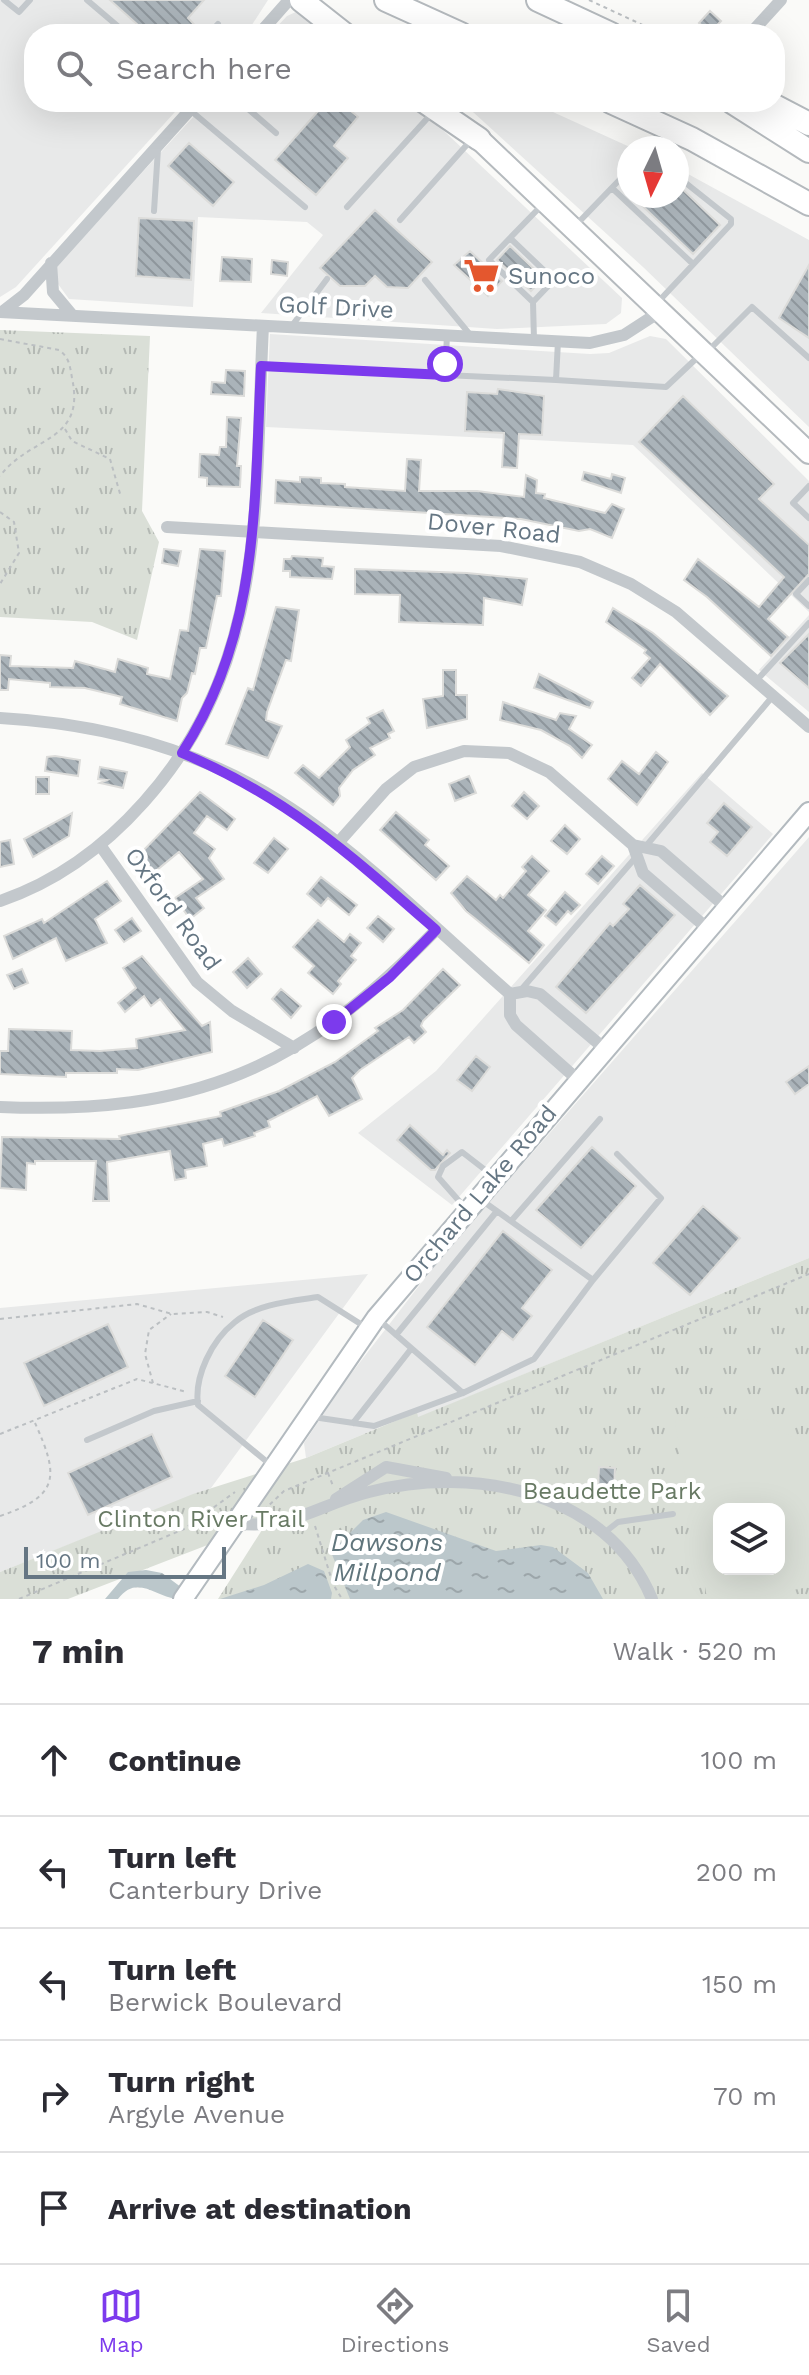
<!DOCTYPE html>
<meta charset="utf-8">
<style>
:root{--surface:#fff;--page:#f2f2f3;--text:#2b2b33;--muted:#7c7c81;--line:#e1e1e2;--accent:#7c3aed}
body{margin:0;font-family:"Work Sans",sans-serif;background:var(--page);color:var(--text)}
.controls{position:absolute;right:24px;bottom:24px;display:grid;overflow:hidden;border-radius:16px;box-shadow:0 8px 32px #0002}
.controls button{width:72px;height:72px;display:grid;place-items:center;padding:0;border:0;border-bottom:2px solid var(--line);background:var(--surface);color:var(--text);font:40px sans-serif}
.compass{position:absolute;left:617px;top:136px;width:72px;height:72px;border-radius:50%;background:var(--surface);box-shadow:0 8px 32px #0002;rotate:185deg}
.scale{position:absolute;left:24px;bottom:20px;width:202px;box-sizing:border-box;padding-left:8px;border:4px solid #657683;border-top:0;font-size:22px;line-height:28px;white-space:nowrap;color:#657683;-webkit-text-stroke:6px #fff;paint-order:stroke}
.stop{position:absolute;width:24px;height:24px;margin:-18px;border:6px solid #7c3aed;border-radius:50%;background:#fff}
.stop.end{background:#7c3aed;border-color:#fff;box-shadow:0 2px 8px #0008}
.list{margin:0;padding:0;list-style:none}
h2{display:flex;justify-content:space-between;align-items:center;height:104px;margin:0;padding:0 32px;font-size:34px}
h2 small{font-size:26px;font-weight:400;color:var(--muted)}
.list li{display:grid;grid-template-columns:52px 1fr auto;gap:24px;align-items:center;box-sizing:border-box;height:112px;padding:0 32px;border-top:2px solid var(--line)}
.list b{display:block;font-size:30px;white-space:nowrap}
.list p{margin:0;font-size:26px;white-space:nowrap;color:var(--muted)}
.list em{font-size:26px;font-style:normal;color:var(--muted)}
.icon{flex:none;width:44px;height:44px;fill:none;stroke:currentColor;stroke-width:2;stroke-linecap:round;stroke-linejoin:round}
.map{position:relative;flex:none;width:809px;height:1599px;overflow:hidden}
.search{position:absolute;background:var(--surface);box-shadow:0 8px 32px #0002;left:24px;right:24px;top:24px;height:88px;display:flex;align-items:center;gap:20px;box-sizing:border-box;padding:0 28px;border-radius:32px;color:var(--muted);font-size:30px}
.sheet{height:664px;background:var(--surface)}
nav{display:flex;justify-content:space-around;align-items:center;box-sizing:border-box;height:112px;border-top:2px solid var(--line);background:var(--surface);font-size:22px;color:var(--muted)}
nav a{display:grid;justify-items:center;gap:4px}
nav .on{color:var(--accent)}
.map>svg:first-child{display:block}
.built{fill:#e8e9e9}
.grass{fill:url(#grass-tufts);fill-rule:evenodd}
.garden{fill:#dadfd7;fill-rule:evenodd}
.water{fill:url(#water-ripples)}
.building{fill:url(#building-back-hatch);stroke:#dcdcda;stroke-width:2}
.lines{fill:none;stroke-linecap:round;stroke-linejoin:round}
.secondary-casing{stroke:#b3babf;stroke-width:22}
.primary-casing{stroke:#b5babe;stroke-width:24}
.trunk-casing{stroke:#b4b9bd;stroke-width:26}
.path{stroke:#bbbfc2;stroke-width:2;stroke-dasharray:4 4;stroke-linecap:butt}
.service{stroke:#c3c8cc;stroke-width:6}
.minor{stroke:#c3c8cc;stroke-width:12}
.secondary{stroke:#fff;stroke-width:18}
.primary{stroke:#fff;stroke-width:20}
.trunk{stroke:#fff;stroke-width:22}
.route{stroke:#7c3aed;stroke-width:10}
.labels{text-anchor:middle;stroke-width:8;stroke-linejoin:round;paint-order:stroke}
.poi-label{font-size:24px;fill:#657683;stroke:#fff;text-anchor:start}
.street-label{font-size:24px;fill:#657683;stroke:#fff}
.park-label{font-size:24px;fill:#687a64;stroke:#fff}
.water-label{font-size:26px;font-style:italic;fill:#60757c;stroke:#fff}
</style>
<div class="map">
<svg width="809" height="1599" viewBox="0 0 809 1599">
<defs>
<pattern id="grass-tufts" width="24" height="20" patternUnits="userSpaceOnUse" patternTransform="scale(2)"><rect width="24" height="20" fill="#dadfd7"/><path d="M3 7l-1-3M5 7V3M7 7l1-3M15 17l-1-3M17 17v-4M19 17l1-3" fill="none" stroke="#b4b9b4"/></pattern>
<pattern id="water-ripples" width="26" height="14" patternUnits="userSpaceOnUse" patternTransform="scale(2)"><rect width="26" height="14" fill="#bbc7cb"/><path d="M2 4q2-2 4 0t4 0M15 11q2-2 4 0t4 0" fill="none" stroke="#9ca6aa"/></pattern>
<pattern id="building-back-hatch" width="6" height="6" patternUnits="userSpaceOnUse" patternTransform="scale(2)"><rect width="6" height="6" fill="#aab3b9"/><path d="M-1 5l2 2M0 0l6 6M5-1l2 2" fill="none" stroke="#8e969c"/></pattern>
</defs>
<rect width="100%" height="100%" fill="#fafaf8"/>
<!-- built -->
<path class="built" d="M0 0H268L246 34H34V102H184L16 287 0 297Z
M298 11 334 34H270L287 16Z
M207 102H413L622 298 621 313 606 324 497 329 261 313 323 235 307 222 198 217 193 307 69 299 58 284 56 266Z
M462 102H531L632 148H629V196H677V168L809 240V427L643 267Z
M270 334 590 354 609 353 650 336 666 339 809 481V612L633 445 266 427Z
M809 615V712L759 670Z
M702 773 773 834 452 1205 358 1133 436 1071Z
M809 837V1258L417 1418V1412L306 1458 304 1443 347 1379 442 1256Z
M368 1274 211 1488 0 1572V1308Z"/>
<!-- grass -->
<path class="grass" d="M0 330 150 336 142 511 159 542 137 640 92 622 0 617Z
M809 1258V1599H218L267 1522 68 1599H0V1572L193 1494 306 1458 417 1412 418 1417ZM719 1509H779V1569H719Z"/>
<!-- garden -->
<path class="garden" d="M714 1417 754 1420 809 1444V1587L744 1599 707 1598 675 1421ZM719 1509H779V1569H719Z"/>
<!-- water -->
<path class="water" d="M386 1512 496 1551 541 1545 553 1547 588 1573 603 1599H350L331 1552 363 1520Z
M308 1564 324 1571 332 1593 331 1599H220L264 1585Z
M146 1570 162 1573 197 1599C191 1599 184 1599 177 1599 154 1596 137 1574 118 1599H105L128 1572Z"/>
<!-- building -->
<path class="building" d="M110 0H204L188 18 203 34H148Z
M710 11 721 21 710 33 699 23Z
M326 102H340L358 117 334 146 348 158 316 195 275 160Z
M189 143 234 182 213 206 168 166Z
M677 184 720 225 693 254 632 196H677Z
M375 210 432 262 408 288 387 287 375 276 365 286H340L320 268Z
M139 218 194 221 191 280 136 276Z
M510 246 543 278 531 291 497 260Z
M470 251 502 281 488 296 454 265Z
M222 257 252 259 251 282 220 281Z
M272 260 288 262 287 276 271 274Z
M809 265V338L779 318Z
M226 370 245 371 244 396 211 394 212 382 225 383Z
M498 389 544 396 542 435 519 434 517 468 502 467 504 433 465 431 467 392 497 394Z
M683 396 774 484 759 499 809 545V574L768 619 788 637 771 656 707 597 684 580 698 559 759 607 784 577 639 442Z
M227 417 241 418 237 466H241L240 487 207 486V478L199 477 200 454 219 455 220 447H226Z
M407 459 421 460 419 491H477L524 497 526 475 537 480 536 493 545 494 544 498 605 513 612 504 624 509 612 538 590 529 579 531 521 519 275 503 276 480 300 482V477L321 478V483L345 484V487L405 491Z
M584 472 611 479 612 474 625 478 621 493 582 480Z
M164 549 181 551 178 566 162 563Z
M200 549 225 551 221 596H217L206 648H200L195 674 192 673 187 693 182 698 177 721 120 704 122 697 85 688 50 687V683L9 679 8 690H0V655L11 656 10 666 73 668 75 661 115 672 118 659 148 668 147 674 170 679 180 630 188 631Z
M292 556 323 558 322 566 334 567 332 579 290 577V571H283L284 559H291Z
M355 569 467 573 527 579 522 605 484 598 483 625 399 622 400 595 355 594Z
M276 607 299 610 291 661 286 660 267 712 266 720 282 726 268 758 226 744 248 688 253 690Z
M613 608 653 633 728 696 710 715 660 664 641 686 632 678 650 658 644 653 646 650 606 622Z
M809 634V688L780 663Z
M443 670H456V695H467V719L427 728 423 699 443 696Z
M539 674 593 702 590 708 534 688Z
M503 702 556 720 560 713 576 716 569 729 592 745 582 758 570 746 541 730 500 720Z
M383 710 394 731 388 734 390 738 370 748 375 755 353 770 339 788 340 796 333 805 295 773 303 765 319 778 350 747 346 740 370 723 367 718Z
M656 752 668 762 637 805 608 779 622 761 639 774Z
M55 756 80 760 78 776 45 771 47 757Z
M100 767 127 772 123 788 100 783 107 780 98 779Z
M469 776 476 793 455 801 449 784Z
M36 777H49V794H36Z
M200 792 235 819 227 830 207 816 194 833 215 849 209 858 224 879 196 898 204 908 190 919 175 898 203 879 179 852 152 874 137 857Z
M524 792 539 806 527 819 512 806Z
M724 803 752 827 727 856 710 842 718 832 707 823Z
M396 812 429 840 425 845 449 866 436 880 380 830Z
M72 813 69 836 33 857 24 839Z
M565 825 580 839 567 854 551 841Z
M274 838 288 849 268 873 254 863Z
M10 840 14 864 0 867V842Z
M532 856 549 871 528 895 546 910 528 931 544 945 529 963 466 911 451 893 467 876 496 900 500 895 503 898 526 871 522 867Z
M602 856 614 866 598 884 586 874Z
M321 877 357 905 349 915 328 898 321 906 307 894Z
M107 881 121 901 95 919 107 943 66 961 56 938 13 959 4 936 42 919 44 923Z
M640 885 675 915 586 1013 556 987 610 923 613 926 629 909 623 904Z
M565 892 580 905 571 914 568 911 556 925 545 916Z
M378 916 394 929 383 942 367 928Z
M132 918 141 931 124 942 115 930Z
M318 920 344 942 350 934 361 943 351 956 356 960 338 981 341 984 333 994 308 973 314 966 293 947Z
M142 956 202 1026 210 1022 212 1052 138 1070 117 1069V1073H66V1077L0 1074V1051H8L9 1029 72 1031 71 1050 100 1051 137 1048 136 1039 185 1030 160 999 151 1006 144 996 125 1012 118 1003 136 988 123 968Z
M248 958 262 974 247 988 233 972Z
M22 969 28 983 14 989 7 975Z
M443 969 460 985 423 1021 421 1026 426 1032 414 1043 409 1037 360 1070 352 1078 362 1099 329 1116 317 1096 268 1121 270 1127 254 1133 255 1136 224 1146 222 1139 203 1144 207 1166 185 1170 186 1178 175 1180 170 1151 107 1162 109 1201H93L96 1161H35V1164L27 1163 26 1190 0 1188 2 1137 120 1139 119 1136 221 1116 220 1112 279 1091 335 1062 378 1031 375 1028 403 1010Z
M281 989 301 1006 291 1018 272 999Z
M476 1056 490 1067 472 1091 457 1080Z
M809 1066V1084L795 1094 786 1082Z
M410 1125 443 1155 447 1150 450 1153 435 1170H431L397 1140Z
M592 1147 636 1186 581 1248 536 1210Z
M703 1206 740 1238 690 1295 653 1263Z
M503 1231 552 1270 522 1308 532 1316 513 1340 502 1331 475 1365 427 1327Z
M263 1320 293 1340 255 1397 225 1376Z
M108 1324 128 1367 44 1406 24 1363Z
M152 1434 172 1477 88 1515 68 1473Z
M599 1467 615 1468 614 1490 598 1489Z"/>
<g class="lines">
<defs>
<path id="secondary" d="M183 1599 376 1318 809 812"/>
<path id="primary" d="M479 139 809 453"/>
<path id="trunk" d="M301 0 344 34
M386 0 461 34
M538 0 611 34
M425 102 479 139
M611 102 692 139 809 204
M732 102 809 151
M767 102 809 124"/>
</defs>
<!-- secondary casing -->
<use href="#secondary" class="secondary-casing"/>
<!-- primary casing -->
<use href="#primary" class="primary-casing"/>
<!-- trunk casing -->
<use href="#trunk" class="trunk-casing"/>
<!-- path -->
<path class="path" d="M589 0 662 34
M0 339 59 350C69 357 70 366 72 378 86 443 31 435 0 476
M65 429 72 441 110 459 121 497
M0 512 14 522 19 553 0 584
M0 1319 137 1304 172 1314 207 1312 223 1317
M153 1383 145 1354 149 1330 171 1314
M0 1434 137 1379 187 1392
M328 1473 333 1486
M264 1510 284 1491 809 1274
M0 1516C60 1496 59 1476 35 1423
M315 1526 333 1584 342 1599
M19 1599 184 1529 235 1492"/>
<!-- service -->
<path class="service" d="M4 0 19 12 30 0
M87 0 127 34
M209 34 218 24
M240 102 276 133
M190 110 305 207
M612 188 693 264
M347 207 433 112
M154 211 158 149
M400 220 472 139
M576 225 629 170
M510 238 489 260 533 302
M425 280 472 337
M658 302 731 224V219L677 176
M291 327 327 279
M447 335 445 375 556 380
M534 340 533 302 554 280 510 238 543 204
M558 341 556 380 666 387 700 355
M706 353 752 307 809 358
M261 366 445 375
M809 486 793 503 809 518
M809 580 796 594 809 606
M756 681 809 623
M646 846 773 696
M520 991 636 857
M467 1210 438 1177 443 1166 462 1152 493 1176
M512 1220 600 1119
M593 1280 661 1198 617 1154
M379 1320 463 1393
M396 1335 497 1211
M313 1417 374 1426 463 1393 534 1359 593 1280 480 1199
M353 1423 411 1349
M87 1440 154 1411 198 1401
M272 1466 198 1405C194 1376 212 1340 235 1322 256 1304 292 1301 318 1297L367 1328
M604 1533 618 1522 673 1514"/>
<!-- minor -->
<path class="minor" d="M259 34 289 0
M750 34 781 0
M51 263 53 292 73 316
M0 312 590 343 624 335 661 311
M2 312 24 295 197 102
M167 527 501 546 580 562 631 584 676 612 809 727
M0 718C108 724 213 753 302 816 376 868 442 935 510 994
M337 844 386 789 414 767 464 751 509 753 549 772 633 845 643 873 708 929
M100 845 197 982 232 1011 294 1048
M633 845 661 851 727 908
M0 901C56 882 104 847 144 802 269 662 254 501 263 326
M510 994 527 991 540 994 605 1049
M510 994V1015L516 1025 577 1079
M0 1107C194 1115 302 1069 436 930
M336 1499 386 1467 446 1478
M234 1523C291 1531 317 1505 369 1492 472 1465 607 1490 652 1599"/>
<!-- secondary -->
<use href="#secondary" class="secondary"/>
<!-- primary -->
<use href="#primary" class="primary"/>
<!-- trunk -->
<use href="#trunk" class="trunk"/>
</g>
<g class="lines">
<!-- route -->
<path class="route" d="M334 1022 390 977 436 930C352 856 287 797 182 753 260 632 254 504 261 366L445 375V364"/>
</g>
<!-- icons -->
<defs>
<symbol id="supermarket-bare" viewBox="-9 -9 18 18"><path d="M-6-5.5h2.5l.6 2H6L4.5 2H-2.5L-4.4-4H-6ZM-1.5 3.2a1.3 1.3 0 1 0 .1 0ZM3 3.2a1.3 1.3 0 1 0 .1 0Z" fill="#e4572e" stroke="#fff" stroke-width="2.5" paint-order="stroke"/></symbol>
</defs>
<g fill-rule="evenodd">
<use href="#supermarket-bare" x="456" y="250" width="51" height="51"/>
</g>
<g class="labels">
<!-- poi labels -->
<g class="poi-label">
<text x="508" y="284">Sunoco</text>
</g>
<!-- street labels -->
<g class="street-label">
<text transform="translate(336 307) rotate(3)" y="8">Golf Drive</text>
<text transform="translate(494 528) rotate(6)" y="8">Dover Road</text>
<text transform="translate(173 909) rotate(54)" y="8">Oxford Road</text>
<text transform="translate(480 1194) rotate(-50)" y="8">Orchard Lake Road</text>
</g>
<!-- park labels -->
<g class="park-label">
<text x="612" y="1499">Beaudette Park</text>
<text x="201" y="1527">Clinton River Trail</text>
</g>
<!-- water labels -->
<g class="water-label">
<text x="387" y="1551">Dawsons<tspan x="387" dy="30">Millpond</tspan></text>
</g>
</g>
</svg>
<div class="controls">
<button><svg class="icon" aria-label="layers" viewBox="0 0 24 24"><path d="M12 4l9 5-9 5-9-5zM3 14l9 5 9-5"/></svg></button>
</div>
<svg class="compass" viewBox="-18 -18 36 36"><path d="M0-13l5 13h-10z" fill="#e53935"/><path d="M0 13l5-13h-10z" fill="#7c7c81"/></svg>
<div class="scale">100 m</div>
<div class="stop" style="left:445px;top:364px"></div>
<div class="stop end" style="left:334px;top:1022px"></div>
<div class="search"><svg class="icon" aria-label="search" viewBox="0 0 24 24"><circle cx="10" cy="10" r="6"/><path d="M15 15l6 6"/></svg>Search here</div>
</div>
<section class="sheet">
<h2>7 min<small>Walk · 520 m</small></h2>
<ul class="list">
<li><svg class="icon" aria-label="ahead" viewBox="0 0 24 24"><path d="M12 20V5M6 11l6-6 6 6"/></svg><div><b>Continue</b></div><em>100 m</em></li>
<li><svg class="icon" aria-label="left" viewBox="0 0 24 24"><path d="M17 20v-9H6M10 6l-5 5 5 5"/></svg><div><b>Turn left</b><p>Canterbury Drive</p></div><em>200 m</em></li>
<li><svg class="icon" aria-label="left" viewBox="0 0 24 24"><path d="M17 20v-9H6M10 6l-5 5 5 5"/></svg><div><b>Turn left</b><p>Berwick Boulevard</p></div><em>150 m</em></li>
<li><svg class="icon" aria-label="right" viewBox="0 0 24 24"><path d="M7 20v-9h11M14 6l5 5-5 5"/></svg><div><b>Turn right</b><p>Argyle Avenue</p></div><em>70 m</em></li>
<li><svg class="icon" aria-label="arrive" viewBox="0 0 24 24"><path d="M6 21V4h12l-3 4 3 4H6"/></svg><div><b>Arrive at destination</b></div></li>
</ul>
</section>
<nav>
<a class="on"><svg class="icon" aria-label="map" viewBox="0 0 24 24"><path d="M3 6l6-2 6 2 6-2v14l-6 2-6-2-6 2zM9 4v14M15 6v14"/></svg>Map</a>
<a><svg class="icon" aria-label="directions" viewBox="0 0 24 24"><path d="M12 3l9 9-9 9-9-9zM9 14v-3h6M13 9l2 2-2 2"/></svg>Directions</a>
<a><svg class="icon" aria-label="saved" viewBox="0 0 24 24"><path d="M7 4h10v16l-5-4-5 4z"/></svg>Saved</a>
</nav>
